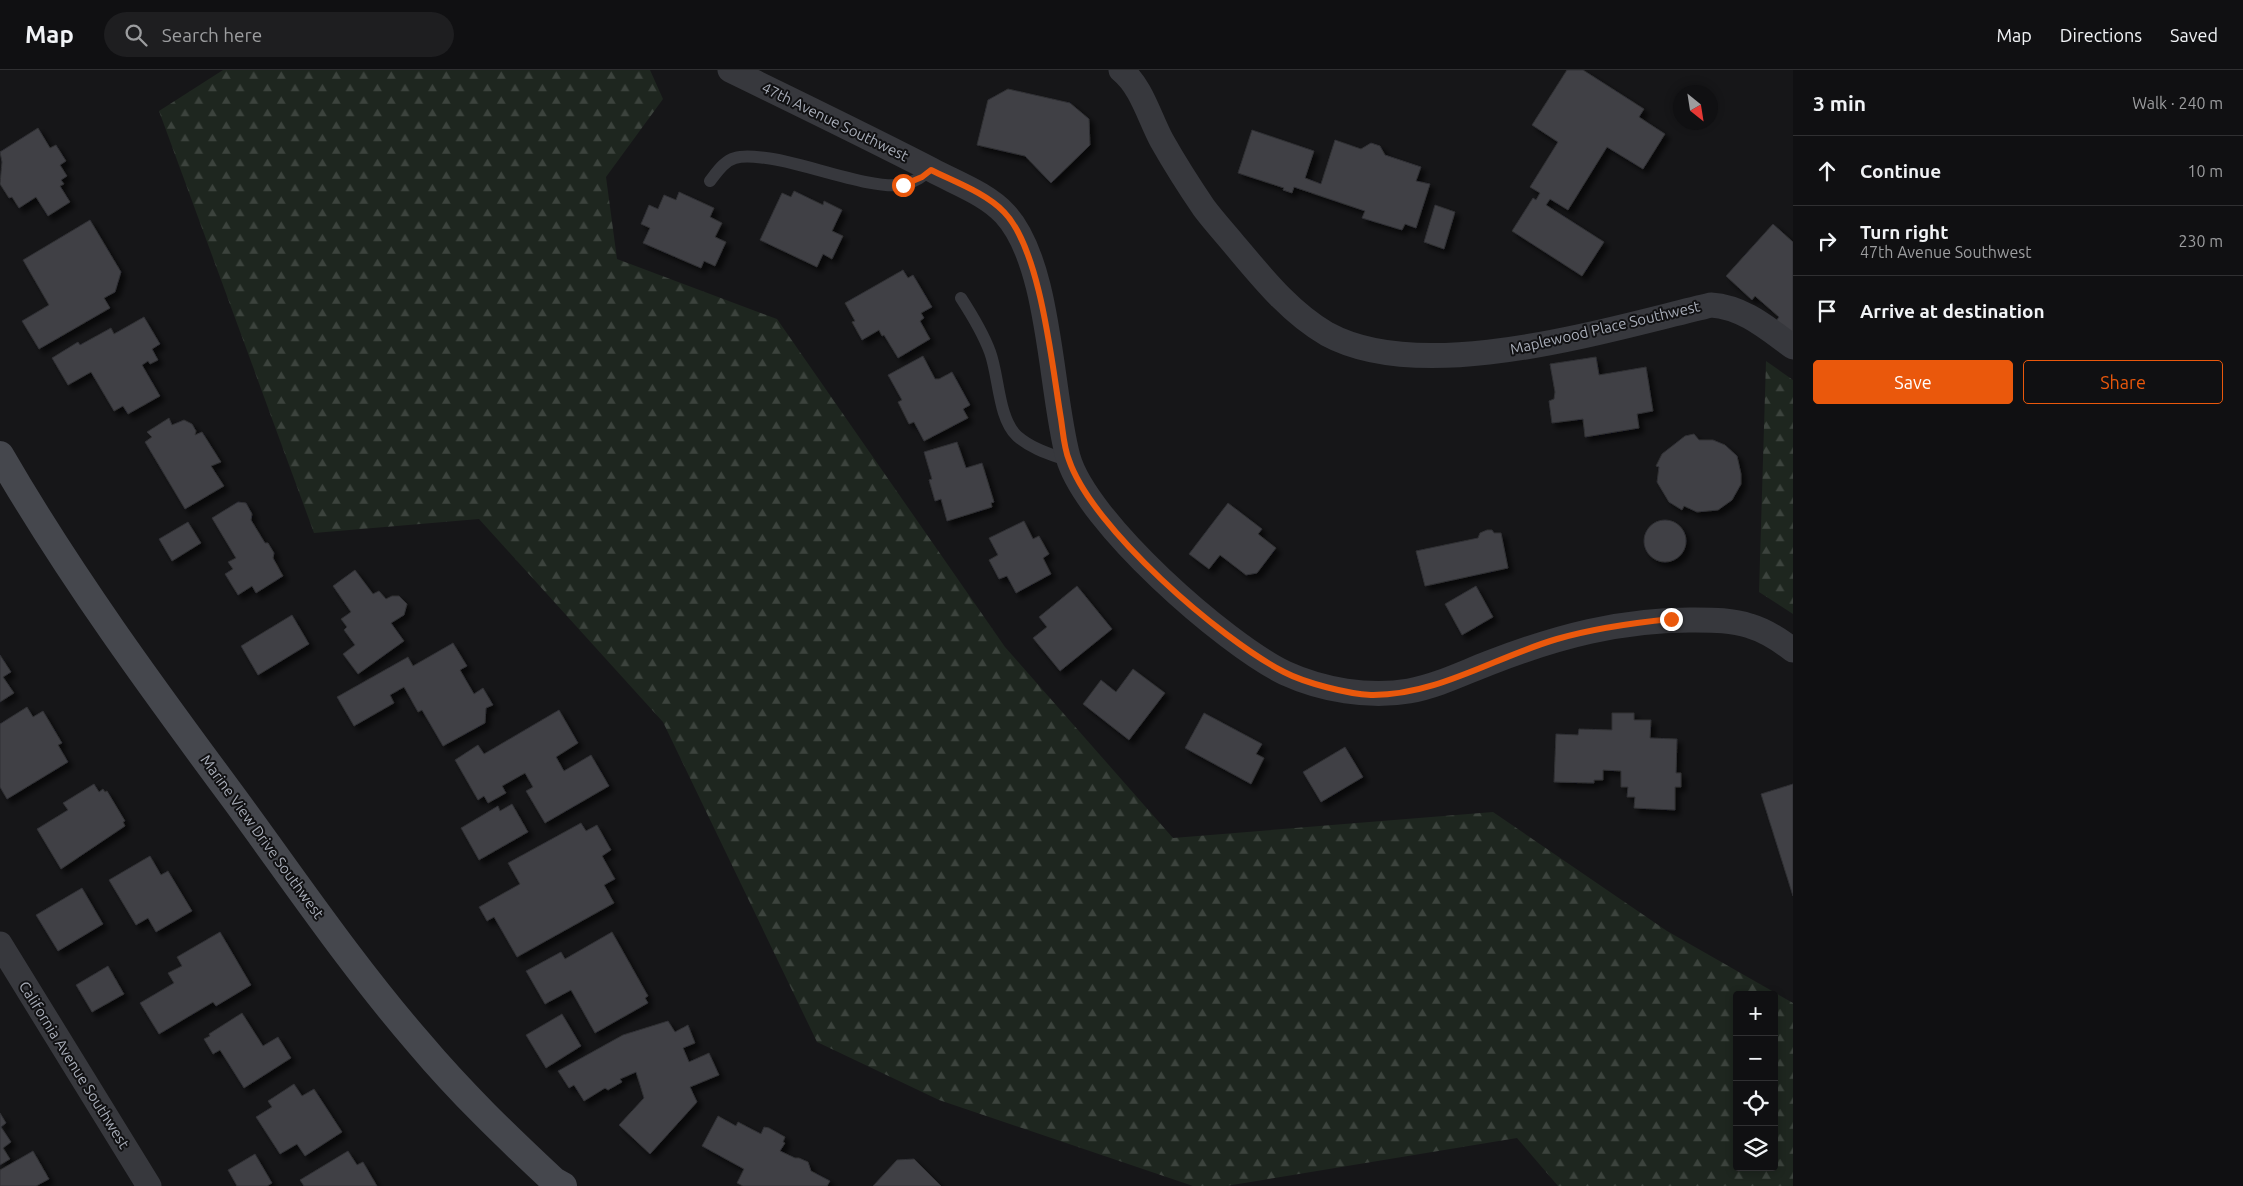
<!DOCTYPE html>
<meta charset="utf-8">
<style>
:root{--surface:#101012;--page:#1e1e20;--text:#f1f3f6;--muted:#9c9d9f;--line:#303032;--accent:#ea580c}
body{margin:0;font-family:Ubuntu,sans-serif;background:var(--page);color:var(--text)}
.controls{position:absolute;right:15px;bottom:15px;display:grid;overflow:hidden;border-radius:5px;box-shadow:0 2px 8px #0003}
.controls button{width:45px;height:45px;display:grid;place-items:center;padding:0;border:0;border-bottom:1px solid var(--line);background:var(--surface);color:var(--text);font:25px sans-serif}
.compass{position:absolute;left:1673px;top:15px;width:45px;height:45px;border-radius:50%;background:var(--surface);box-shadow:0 2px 8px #0003;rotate:150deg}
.stop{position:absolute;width:15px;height:15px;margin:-11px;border:4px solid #ea580c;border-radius:50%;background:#fff}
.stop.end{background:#ea580c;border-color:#fff;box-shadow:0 1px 5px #0008}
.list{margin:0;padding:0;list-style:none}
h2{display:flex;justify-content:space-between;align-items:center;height:65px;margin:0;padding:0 20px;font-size:21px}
h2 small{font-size:16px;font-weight:400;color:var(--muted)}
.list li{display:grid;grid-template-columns:32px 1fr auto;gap:15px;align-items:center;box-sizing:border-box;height:70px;padding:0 20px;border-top:1px solid var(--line)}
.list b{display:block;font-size:19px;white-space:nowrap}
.list p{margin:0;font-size:16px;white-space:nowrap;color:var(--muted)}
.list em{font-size:16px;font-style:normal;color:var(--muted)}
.actions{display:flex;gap:10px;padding:15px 20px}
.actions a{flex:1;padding:11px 0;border:1px solid var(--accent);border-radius:5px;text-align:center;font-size:18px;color:var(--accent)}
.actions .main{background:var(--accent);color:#fff}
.icon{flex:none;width:28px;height:28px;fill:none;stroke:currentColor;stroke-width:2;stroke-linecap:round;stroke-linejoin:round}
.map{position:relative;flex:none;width:1793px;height:1116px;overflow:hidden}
header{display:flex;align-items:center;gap:30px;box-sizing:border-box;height:70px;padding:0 25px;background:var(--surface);border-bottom:1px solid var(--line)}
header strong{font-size:24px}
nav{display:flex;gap:28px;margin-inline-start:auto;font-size:18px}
.search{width:350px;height:45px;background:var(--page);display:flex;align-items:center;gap:12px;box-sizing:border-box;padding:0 18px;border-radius:28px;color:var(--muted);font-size:19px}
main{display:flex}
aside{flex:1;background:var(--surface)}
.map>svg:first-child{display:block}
.forest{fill:url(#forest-firs);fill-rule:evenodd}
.building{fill:#404145;stroke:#303034;filter:url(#shadow)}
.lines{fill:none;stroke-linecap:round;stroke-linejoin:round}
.lane{stroke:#37383d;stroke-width:12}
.street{stroke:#37383d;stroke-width:25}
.secondary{stroke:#45474d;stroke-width:28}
.route{stroke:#ea580c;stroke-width:6}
.labels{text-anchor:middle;stroke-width:4;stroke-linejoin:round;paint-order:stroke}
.street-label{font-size:15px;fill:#a8adb8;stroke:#111113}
</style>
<header>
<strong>Map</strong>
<div class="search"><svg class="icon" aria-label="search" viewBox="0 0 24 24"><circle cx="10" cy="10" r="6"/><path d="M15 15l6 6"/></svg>Search here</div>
<nav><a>Map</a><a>Directions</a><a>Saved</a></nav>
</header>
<main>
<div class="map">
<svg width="1793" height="1116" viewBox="0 0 1793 1116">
<defs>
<pattern id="forest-firs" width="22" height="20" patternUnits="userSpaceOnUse" patternTransform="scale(1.25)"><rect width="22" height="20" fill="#1e261f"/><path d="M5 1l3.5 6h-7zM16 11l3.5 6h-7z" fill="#3c433d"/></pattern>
<filter id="shadow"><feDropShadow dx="4.5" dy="4.5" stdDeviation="2.5" flood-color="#0009"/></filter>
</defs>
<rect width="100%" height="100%" fill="#161618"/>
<!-- forest -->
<path class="forest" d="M223 0H650L663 29 606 107 617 189 777 249 1005 577 1173 768 1493 742 1667 861 1793 933V1116H1558L1517 1068 1226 1116H1193L939 1030 817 972 663 652 479 449 314 463 159 41ZM1737 925H1774V1097H1737Z
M1766 291 1793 310V544L1759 522Z"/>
<!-- building -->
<path class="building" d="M1567 0H1583L1644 39 1639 47 1665 64 1643 99 1607 77 1568 140 1550 129 1546 135 1604 172 1582 206 1512 161 1533 128 1536 130 1540 123 1530 117 1558 72 1532 55Z
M1008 19 1070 33 1089 49 1090 75 1051 113 1025 86 977 75 988 30Z
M38 58 50 78 56 75 66 91 60 95 67 106 61 110 64 114 60 116 70 132 48 146 36 127 19 138 12 127 9 128 0 114 2 92 0 82Z
M1252 60 1314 81 1305 108 1321 114 1335 70 1361 79 1371 73 1380 76 1385 85 1421 97 1416 111 1430 114 1416 158 1405 154 1402 160 1362 148 1365 141 1294 117 1292 123 1283 120 1284 118 1238 103Z
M794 121 823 135 824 131 842 140 832 161 843 166 832 189 823 184 817 197 760 170 782 123 791 127Z
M679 122 714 138 710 147 722 153 715 167 726 172 715 196 704 191 701 198 643 173 650 158 641 154 649 135 658 139 664 125 676 130Z
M1435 135 1455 142 1444 179 1424 172Z
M90 150 121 202 115 222 104 228 110 238 39 279 22 251 49 235 23 190Z
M1773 154 1793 172V266L1776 251 1779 247 1755 226 1752 230 1726 206Z
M903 200 908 208 913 205 932 237 921 243 924 248 920 251 930 269 898 288 884 265 882 266 879 260 862 270 852 252 855 251 845 233Z
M144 247 160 274 152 279 158 290 150 294 148 291 142 295 160 326 128 344 123 336 114 341 91 302 68 315 52 288 78 272 80 275 111 258 114 264Z
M923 286 935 309H939L952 302 970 335 963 339 968 348 924 371 914 352 909 354 898 332 902 330 888 305Z
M1596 287 1599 305 1646 297 1653 341 1637 344 1639 358 1585 367 1583 349 1552 353 1549 331 1554 329 1555 322 1550 294Z
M169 348 172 355 184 350 192 354 196 361 195 365 202 362 221 392 211 396 224 416 185 439 145 372 152 367 147 362Z
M1694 364 1699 370H1713L1725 375 1737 386 1741 404V414L1732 430 1718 440 1697 442 1684 436 1682 440 1669 432 1657 412 1659 397 1656 396 1662 384 1685 366Z
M957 372 966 398 982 393 994 432 991 433 992 437 947 451 941 429 935 431 929 410 932 409 924 382Z
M238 432 246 433 252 444 251 450 265 473H268L274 483 273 488 283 506 256 523 252 516 238 525 225 504 233 499 228 492 236 488 212 448Z
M1228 433 1262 459 1258 464 1276 478 1257 503 1246 505 1220 485 1209 499 1189 484Z
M1644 471a21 21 0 1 1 42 0a21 21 0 1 1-42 0Z
M1024 451 1033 469 1039 466 1049 484 1043 488 1051 504 1016 523 1007 506 999 509 989 490 998 485 989 468Z
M188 452 201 473 172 491 159 469Z
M1487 460H1492L1494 463H1501L1508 498 1425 516 1416 481 1478 468 1480 463Z
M355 500 373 524 379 521 386 529 392 526H399L407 534 404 545 391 553 404 571 358 604 343 584 355 575 344 560 347 557 341 549 351 542 333 516Z
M1077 516 1112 559 1060 601 1033 568 1047 557 1039 547Z
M1476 516 1493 547 1462 565 1445 534Z
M292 545 309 574 258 605 241 576Z
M453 573 467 596 460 600 474 624 483 618 493 635 486 638 485 653 443 676 422 640 418 642 404 617 390 625 394 633 354 656 337 627 408 587 413 596Z
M0 585 11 602 3 607 14 623 0 632Z
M1133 599 1165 623 1129 670 1083 634 1101 610 1116 622Z
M27 637 33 647 43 641 62 673 58 675 68 692 7 729 0 717V654Z
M559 640 578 673 556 687 564 701 591 685 609 716 545 753 526 721 533 717 525 703 502 716 506 723 488 733 484 726 478 730 455 690 478 675 484 684Z
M1204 643 1262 674 1256 684 1264 688 1251 714 1185 678Z
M1612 643H1634V650H1651L1650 668 1677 669 1676 703H1681V717H1675V740L1634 738 1635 727H1627L1628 717H1621V701L1603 700V710H1594V713L1554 712 1556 664 1578 665 1579 659 1612 660Z
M1345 677 1363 707 1321 732 1303 702Z
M94 714 99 722 103 719 105 722 107 721 125 751 123 752 125 756 61 799 37 759 68 740 63 733Z
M1793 714V826L1761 724Z
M512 734 528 762 479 790 461 758 498 736 500 741Z
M581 753 586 761 597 755 611 780 602 786 615 809 604 815 614 833 517 887 494 847 487 851 479 837 520 814 508 793Z
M150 786 161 805 168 801 192 841 156 862 148 848 136 855 109 810Z
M82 818 103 854 58 881 36 845Z
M220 862 251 915 216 936 213 932 159 964 140 933 174 913 168 903 182 896 177 887Z
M612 862 648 926 645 928 648 933 595 963 571 920 545 934 526 901 561 882 565 889Z
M108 896 124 924 92 942 76 915Z
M242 943 263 976 278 967 291 988 244 1018 220 980 213 984 204 969 210 966 209 964Z
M562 944 581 976 546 998 526 965Z
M668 951 675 962 688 955 695 973 683 978 689 992 709 983 719 1005 690 1017 697 1032 650 1084 619 1055 644 1028 636 1002 620 1009 622 1012 608 1020 605 1018 584 1031 574 1015 569 1018 558 1001 623 965Z
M294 1014 302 1026 314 1019 342 1062 305 1086 297 1074 280 1084 256 1047 272 1037 268 1031Z
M0 1043 6 1053 1 1057 11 1072 3 1078 10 1089 0 1095Z
M718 1046 736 1056 738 1052 761 1064 764 1057 769 1058 785 1067 783 1072 785 1073 780 1081 795 1088H799L808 1092 811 1101 830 1111 827 1116H743L737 1113 744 1099 702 1076Z
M33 1081 49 1109 36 1116H0V1100Z
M348 1081 357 1095 363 1092 377 1116H304L300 1110Z
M255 1084 272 1113 267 1116H237L228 1100Z
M914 1089 941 1116H873L897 1090Z"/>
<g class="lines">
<!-- lane -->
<path class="lane" d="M710 111C717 102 724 91 735 88 745 85 756 87 766 88 800 91 876 122 905 114 915 112 923 106 931 100
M961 228C972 245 983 263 990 282 999 306 998 348 1017 366 1032 379 1050 384 1069 391"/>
<!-- street -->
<path class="street" d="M730 0C798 33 866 66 932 100 956 113 987 124 1005 144 1051 194 1050 321 1068 387 1086 452 1225 574 1285 603 1322 620 1369 628 1409 621 1437 616 1463 603 1489 593 1556 567 1622 549 1695 550 1714 550 1732 550 1750 556 1767 561 1780 570 1793 580
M1121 0C1142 17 1149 47 1162 71 1175 94 1189 116 1204 138 1213 150 1223 161 1233 173 1261 206 1289 242 1327 264 1424 317 1608 259 1711 235 1743 237 1767 258 1793 277
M0 874 149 1116"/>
<!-- secondary -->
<path class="secondary" d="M0 385C70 506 153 619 236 731 296 813 353 897 419 973 461 1023 507 1067 554 1111L563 1116"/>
</g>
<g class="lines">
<!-- route -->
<path class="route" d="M903 115 922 107 931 100C955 112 986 123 1004 142 1041 180 1052 296 1061 349 1063 362 1064 378 1069 390 1092 458 1220 569 1284 602 1305 613 1348 624 1371 625 1436 626 1495 587 1557 569 1595 558 1632 553 1671 549"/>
</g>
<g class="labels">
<!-- street labels -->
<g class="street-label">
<text transform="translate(835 52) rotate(26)" y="5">47th Avenue Southwest</text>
<text transform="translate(1605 258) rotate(-13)" y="5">Maplewood Place Southwest</text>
<text transform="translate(262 767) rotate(54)" y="5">Marine View Drive Southwest</text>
<text transform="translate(74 995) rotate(58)" y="5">California Avenue Southwest</text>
</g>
</g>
</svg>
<div class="controls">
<button>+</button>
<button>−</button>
<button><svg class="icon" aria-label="locate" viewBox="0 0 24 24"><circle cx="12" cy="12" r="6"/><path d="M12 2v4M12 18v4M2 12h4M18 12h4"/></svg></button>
<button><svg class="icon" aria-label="layers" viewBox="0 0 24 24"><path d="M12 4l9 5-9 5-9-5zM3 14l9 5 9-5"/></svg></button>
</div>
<svg class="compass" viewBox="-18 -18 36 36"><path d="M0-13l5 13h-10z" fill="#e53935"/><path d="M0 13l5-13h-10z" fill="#9c9d9f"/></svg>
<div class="stop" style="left:903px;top:115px"></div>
<div class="stop end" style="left:1671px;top:549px"></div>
</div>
<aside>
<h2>3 min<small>Walk · 240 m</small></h2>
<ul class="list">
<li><svg class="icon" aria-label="ahead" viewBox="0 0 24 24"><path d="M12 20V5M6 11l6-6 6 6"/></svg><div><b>Continue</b></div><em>10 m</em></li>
<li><svg class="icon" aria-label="right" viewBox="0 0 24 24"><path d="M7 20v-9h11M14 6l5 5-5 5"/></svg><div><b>Turn right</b><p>47th Avenue Southwest</p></div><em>230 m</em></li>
<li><svg class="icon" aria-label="arrive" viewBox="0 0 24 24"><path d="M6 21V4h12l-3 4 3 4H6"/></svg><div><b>Arrive at destination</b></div></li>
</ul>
<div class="actions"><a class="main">Save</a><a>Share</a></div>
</aside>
</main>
